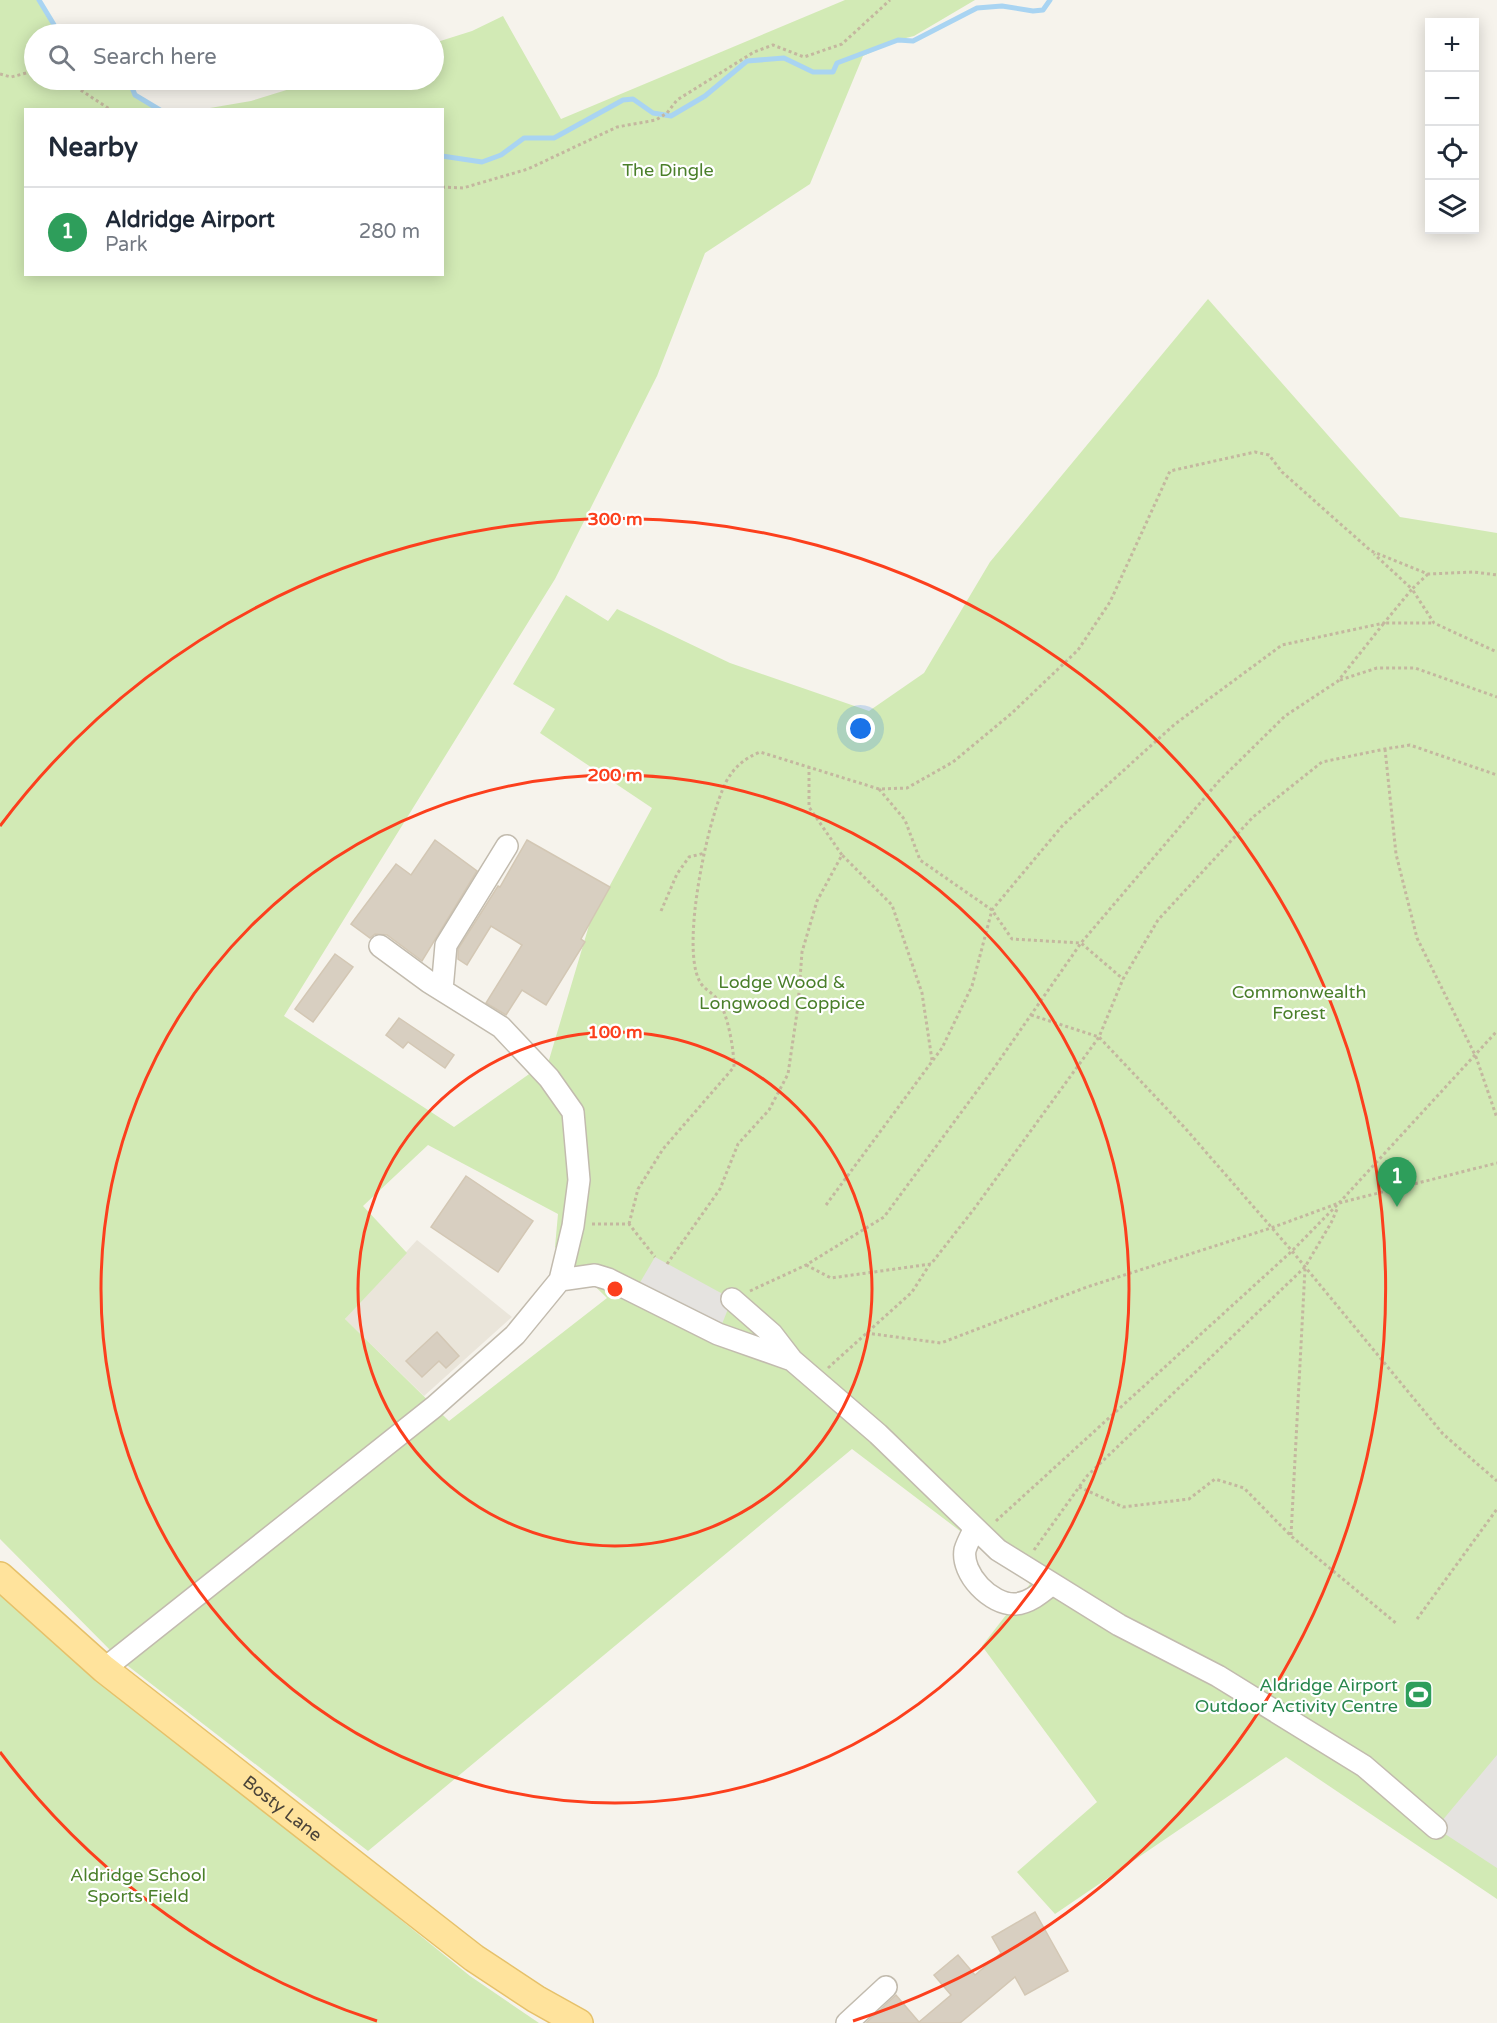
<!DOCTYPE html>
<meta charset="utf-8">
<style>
:root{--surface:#fff;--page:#f6f6f7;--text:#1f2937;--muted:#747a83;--line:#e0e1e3;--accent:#fc3f1d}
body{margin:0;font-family:"Varela Round",sans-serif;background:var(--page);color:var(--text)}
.controls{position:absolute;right:18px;top:18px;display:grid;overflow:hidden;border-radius:0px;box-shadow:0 3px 15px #0003}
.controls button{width:54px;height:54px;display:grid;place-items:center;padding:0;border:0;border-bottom:2px solid var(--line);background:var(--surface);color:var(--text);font:30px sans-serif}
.you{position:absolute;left:861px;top:729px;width:21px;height:21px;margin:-15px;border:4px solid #fff;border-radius:50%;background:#1a73e8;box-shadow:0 0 0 9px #1a73e833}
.badge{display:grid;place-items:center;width:39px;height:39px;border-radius:50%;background:var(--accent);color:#fff;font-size:20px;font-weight:700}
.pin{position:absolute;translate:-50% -50px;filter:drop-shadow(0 2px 3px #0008)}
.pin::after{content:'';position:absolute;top:32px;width:21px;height:18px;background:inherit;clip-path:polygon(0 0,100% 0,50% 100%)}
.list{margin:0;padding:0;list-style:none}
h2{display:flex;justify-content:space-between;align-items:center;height:78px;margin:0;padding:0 24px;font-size:26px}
h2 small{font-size:20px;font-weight:400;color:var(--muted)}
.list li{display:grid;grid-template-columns:39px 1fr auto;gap:18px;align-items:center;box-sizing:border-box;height:90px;padding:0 24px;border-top:2px solid var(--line)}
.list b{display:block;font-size:22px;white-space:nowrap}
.list p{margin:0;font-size:20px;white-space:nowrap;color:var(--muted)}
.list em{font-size:20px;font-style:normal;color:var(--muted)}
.icon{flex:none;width:33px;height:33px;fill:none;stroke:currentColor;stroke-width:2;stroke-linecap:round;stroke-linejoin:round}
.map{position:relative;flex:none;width:1497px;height:2023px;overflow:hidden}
.search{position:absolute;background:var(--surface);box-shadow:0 3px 15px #0003;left:24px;top:24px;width:420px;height:66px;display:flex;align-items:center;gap:15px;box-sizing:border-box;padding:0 21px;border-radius:33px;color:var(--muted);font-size:22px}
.panel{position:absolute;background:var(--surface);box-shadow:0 3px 15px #0003;left:24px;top:108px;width:420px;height:168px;border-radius:0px}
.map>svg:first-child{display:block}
.residential{fill:#eae5da}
.green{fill:#d2eab5;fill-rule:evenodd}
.parking{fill:#e5e3e0}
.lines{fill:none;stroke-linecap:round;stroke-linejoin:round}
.stream{stroke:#a9d4f2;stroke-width:5}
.building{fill:#d8cfc1;stroke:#d3c7b4;stroke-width:1.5}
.minor-casing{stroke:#c2bbae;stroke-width:24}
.major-casing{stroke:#e6c16a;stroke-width:30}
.path{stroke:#c4b79f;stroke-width:3;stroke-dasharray:3 3;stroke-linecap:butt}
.minor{stroke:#fff;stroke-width:21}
.major{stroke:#ffe39c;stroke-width:27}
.ring{fill:none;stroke:#fc3f1d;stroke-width:3}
.labels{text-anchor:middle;stroke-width:4.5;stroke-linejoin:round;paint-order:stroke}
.park-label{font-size:18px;fill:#4a7f2a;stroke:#fff}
.leisure-label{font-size:18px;fill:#27864d;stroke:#fff;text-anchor:end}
.street-label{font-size:18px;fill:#4b4439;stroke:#fff}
.centre{fill:#fc3f1d;stroke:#fff;stroke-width:3}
.ring-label{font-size:18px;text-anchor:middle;font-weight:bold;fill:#fc3f1d;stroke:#fff;stroke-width:4.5;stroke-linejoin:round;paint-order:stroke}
</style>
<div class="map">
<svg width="1497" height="2023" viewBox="0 0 1497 2023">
<rect width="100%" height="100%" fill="#f6f3ec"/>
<!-- residential -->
<path class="residential" d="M417 1240 512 1317 424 1396 345 1319Z"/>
<!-- green -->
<path class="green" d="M0 0H39L56 28 57 34H34V80H129C136 96 146 106 164 109L26 110V274H442V110L204 109 251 101 319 80H434V43L472 31 503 16 561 119 845 0H989H975L914 36 898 40 863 56 810 184 705 253 657 376 555 579 284 1016 454 1127 549 1060 590 922 652 808 540 733 555 709 513 684 566 595 608 621 617 609 730 663 869 711 924 673 990 562 1208 299 1400 517 1497 533V1899L1286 1757 1055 1914 1017 1872 1097 1802 982 1646 1030 1584 852 1449 368 1851 119 1659 0 1539ZM428 1145 558 1214 555 1247 607 1298 449 1421 345 1319 407 1253 363 1206Z
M0 1594 470 1976 539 2023H0Z"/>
<!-- parking -->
<path class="parking" d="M655 1257 732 1299 718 1334 635 1291Z
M1497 1755V1868L1436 1828Z"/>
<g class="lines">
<!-- stream -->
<path class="stream" d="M39 0 56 28 57 34
M129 80 135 95 160 110
M442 156 482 162 501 155 524 138H554L623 100 633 99 653 113 671 116 705 96 747 61 784 58 813 72H833L837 63 898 40 913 41 977 8 1002 6 1033 11 1043 10 1050 0"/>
</g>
<!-- building -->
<path class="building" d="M435 840 477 871 422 961 387 935 375 934 370 938 351 924 396 864 411 875Z
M527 840 610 887 581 939 585 942 546 1005 522 990 506 1015 486 1003 522 945 491 926 467 965 458 959V949L498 886 500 887Z
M335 954 353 967 313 1022 295 1009Z
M399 1018 454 1055 445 1068 408 1042 403 1048 386 1035Z
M466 1176 533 1221 498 1272 431 1227Z
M437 1332 459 1356 446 1368 439 1361 422 1377 406 1361Z
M1035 1912 1068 1971 1025 1995 1015 1977 960 2023H866L896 1995 919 2022 951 1995 934 1975 958 1955 975 1975 1001 1953 992 1937Z"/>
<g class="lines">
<defs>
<path id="minor" d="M380 946 429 982 501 1027 549 1078 573 1112 579 1180 573 1226 560 1280
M442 990 446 945 507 846
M732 1299 772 1334 792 1360
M975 1528C972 1534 967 1543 965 1550 961 1574 991 1605 1015 1604 1029 1603 1041 1593 1052 1584
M104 1669 434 1407 515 1335 560 1280 595 1275 608 1279 718 1334 792 1360 878 1434 998 1550 1119 1625 1218 1676 1364 1766 1436 1828
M847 2023 886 1987"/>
<g id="major">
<path id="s1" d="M0 1576 104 1669 474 1958 536 1999 579 2023"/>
</g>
</defs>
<!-- minor casing -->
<use href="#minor" class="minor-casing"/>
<!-- major casing -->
<use href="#major" class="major-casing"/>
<!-- path -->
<path class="path" d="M0 74 11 77 34 71
M75 80 79 89 111 110
M442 187 463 188 528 169 617 127 656 120 667 113 677 100 754 52 773 45 804 57 842 44 890 0
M1428 574 1412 589 1434 623 1497 652
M1340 680 1377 668H1415L1497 697
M1385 749 1396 854 1417 938 1476 1057 1497 1118
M809 766V807L842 855
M879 789 905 820 920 860 992 910 1012 939 1081 943 1123 979
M661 911 677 874 689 857 705 853
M1031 1015 1099 1037 1185 1128 1292 1251 1443 1434 1497 1481
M826 1205 942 1048 972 986 992 910 1063 825 1175 724 1282 645 1384 623 1412 589 1374 554
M592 1224H629L655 1257
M629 1224 638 1189 663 1149 734 1067C734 1050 728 1014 718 1000 713 993 702 988 699 980 681 943 708 818 726 782 734 767 745 758 760 752L879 789 907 788 953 762 1012 713 1078 650 1110 602 1170 471 1255 452 1269 455 1282 472 1371 551 1428 574 1474 572 1497 575
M667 1264 720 1189 738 1144 769 1110 788 1074 798 1006 802 952 817 901 842 855 892 905 922 993 932 1060
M806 1265 831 1278 931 1264 974 1209 1099 1037 1123 979 1158 920 1253 817 1322 762 1385 749 1410 745 1497 775
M750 1291 806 1265 884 1217 994 1068 1081 943 1218 782 1285 716 1338 681 1384 623H1434
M866 1333 941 1343 1087 1287 1271 1228 1339 1203 1497 1163
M828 1368 912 1292 930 1264
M1079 1487 1123 1507 1189 1499 1215 1479 1244 1488 1291 1536 1397 1624
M996 1521 1292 1251 1339 1203 1497 1031
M1291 1535 1305 1269
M1034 1550 1087 1476 1305 1267 1331 1223 1338 1207
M1417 1619 1497 1509"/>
<!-- minor -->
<use href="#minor" class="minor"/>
<!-- major -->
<use href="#major" class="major"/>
</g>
<!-- distance rings -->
<g class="ring">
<circle cx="615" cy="1289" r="257"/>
<circle cx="615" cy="1289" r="514"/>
<path d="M377 2021A770 770 0 0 1 0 1752M0 826A770 770 0 1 1 853 2021"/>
</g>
<!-- icons -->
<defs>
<symbol id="stadium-square" viewBox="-11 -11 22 22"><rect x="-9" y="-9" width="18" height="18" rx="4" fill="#2e9e5b" stroke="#fff"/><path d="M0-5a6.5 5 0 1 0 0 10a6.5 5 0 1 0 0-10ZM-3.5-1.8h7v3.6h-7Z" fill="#fff"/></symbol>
</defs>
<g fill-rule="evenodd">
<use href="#stadium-square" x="1402" y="1678" width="33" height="33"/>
</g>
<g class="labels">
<!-- park labels -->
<g class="park-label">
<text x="668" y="176">The Dingle</text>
<text x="782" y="988">Lodge Wood &amp;<tspan x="782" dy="21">Longwood Coppice</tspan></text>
<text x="1299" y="998">Commonwealth<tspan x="1299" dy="21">Forest</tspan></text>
<text x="138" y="1881">Aldridge School<tspan x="138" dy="21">Sports Field</tspan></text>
</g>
<!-- leisure labels -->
<g class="leisure-label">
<text x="1398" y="1691">Aldridge Airport<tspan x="1398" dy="21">Outdoor Activity Centre</tspan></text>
</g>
<!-- street labels -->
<g class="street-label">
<text dy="6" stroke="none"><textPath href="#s1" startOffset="366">Bosty Lane</textPath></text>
</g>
</g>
<circle cx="615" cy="1289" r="9" class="centre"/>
<g class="ring-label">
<text x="615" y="525">300 m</text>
<text x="615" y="781">200 m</text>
<text x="615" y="1038">100 m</text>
</g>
</svg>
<div class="controls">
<button>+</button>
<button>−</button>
<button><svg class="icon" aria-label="locate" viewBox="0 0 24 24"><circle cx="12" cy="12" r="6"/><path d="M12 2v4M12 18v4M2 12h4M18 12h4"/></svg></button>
<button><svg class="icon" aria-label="layers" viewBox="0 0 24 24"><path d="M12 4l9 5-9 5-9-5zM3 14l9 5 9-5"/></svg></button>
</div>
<div class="you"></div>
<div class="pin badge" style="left:1397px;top:1207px;background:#2e9e5b">1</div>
<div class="search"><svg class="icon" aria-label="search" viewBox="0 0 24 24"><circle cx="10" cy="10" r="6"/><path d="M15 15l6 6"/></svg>Search here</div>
<section class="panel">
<h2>Nearby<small></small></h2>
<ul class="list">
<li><span class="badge" style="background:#2e9e5b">1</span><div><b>Aldridge Airport</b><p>Park</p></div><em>280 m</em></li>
</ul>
</section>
</div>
